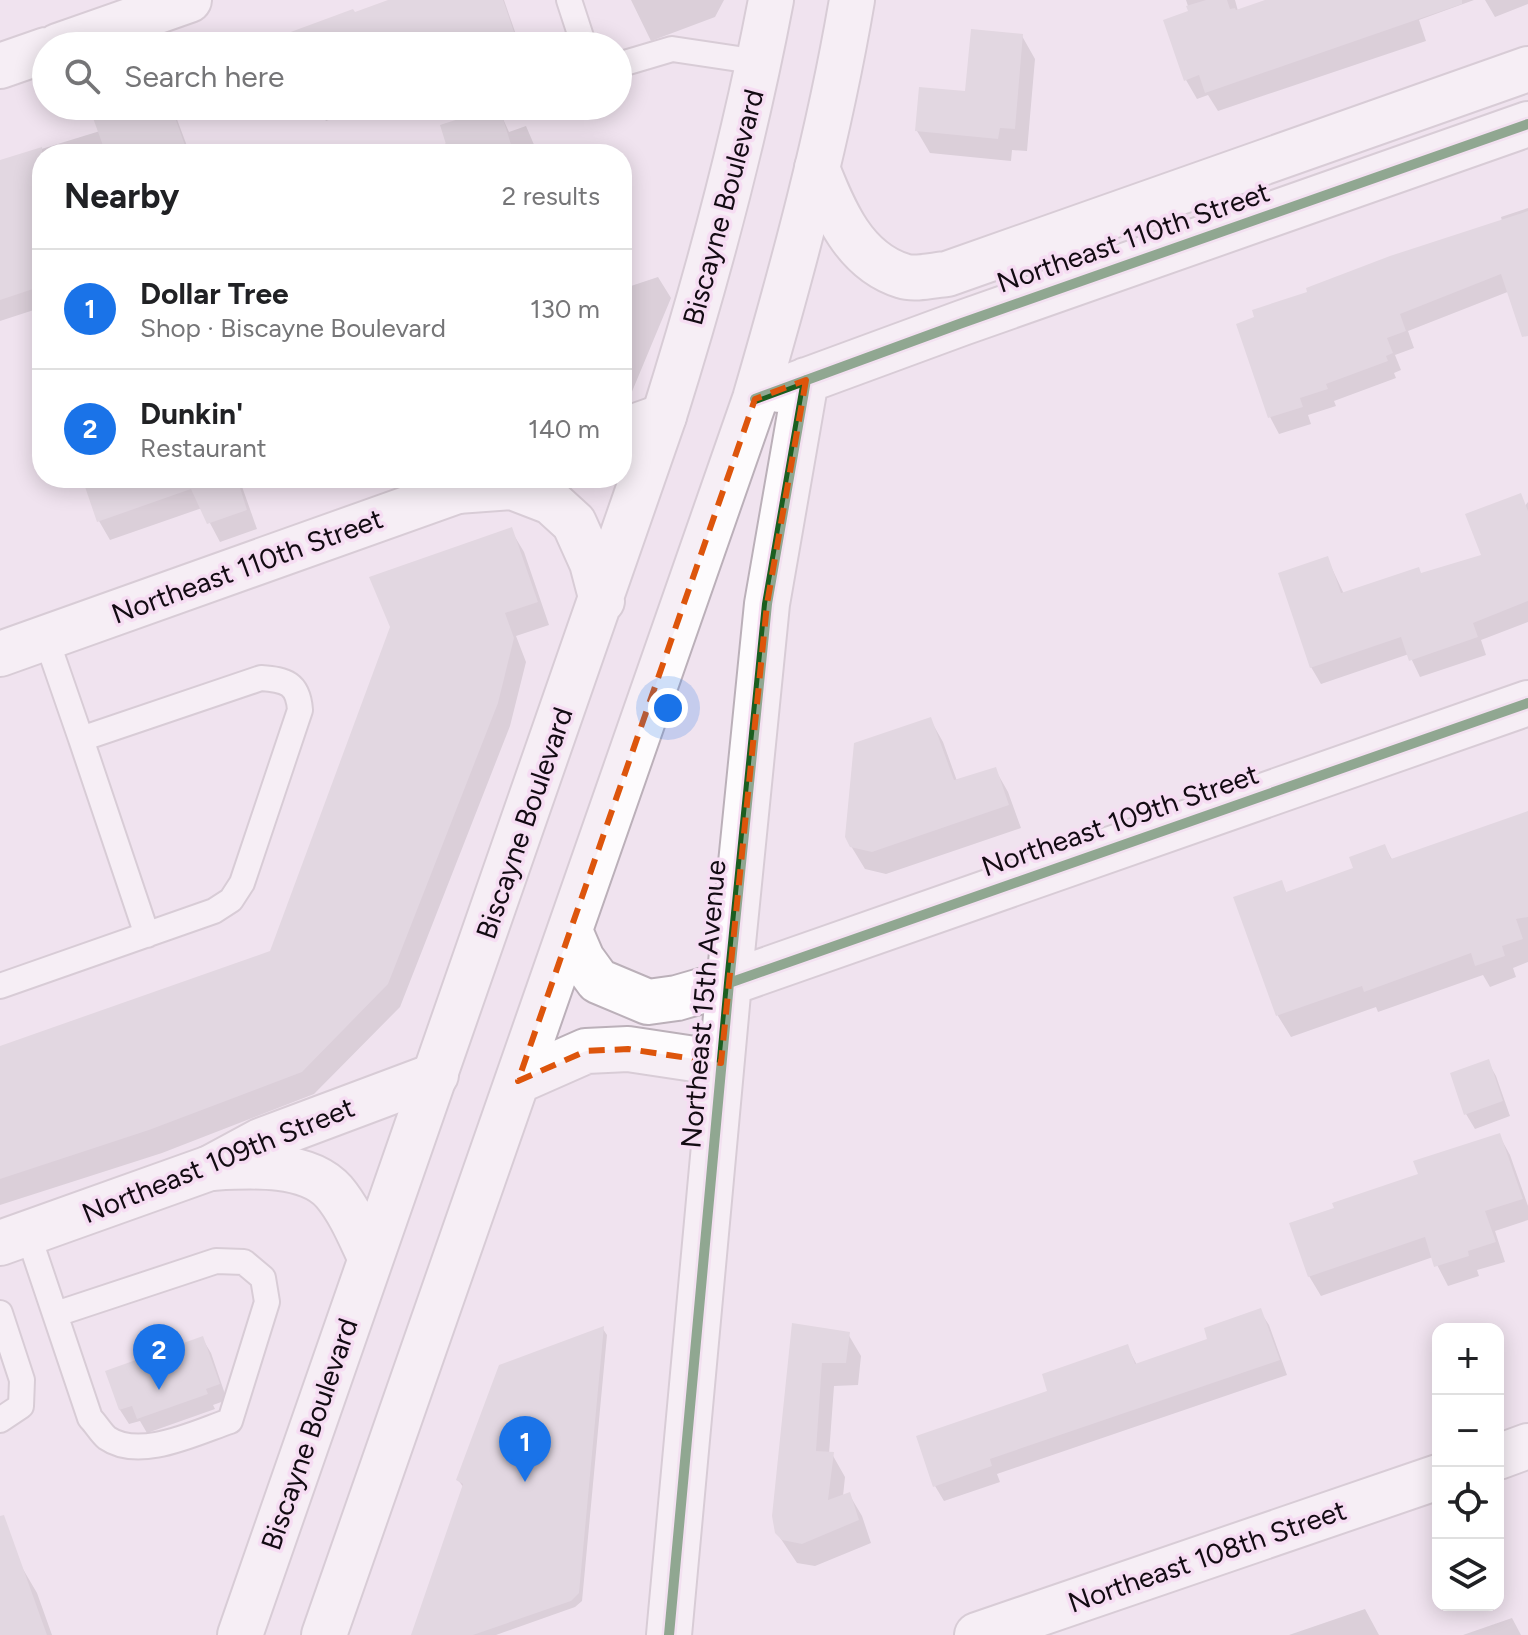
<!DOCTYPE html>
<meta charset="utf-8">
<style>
:root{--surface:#fff;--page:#f2f2f2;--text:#202124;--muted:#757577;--line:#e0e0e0;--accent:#1a73e8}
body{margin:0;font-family:Figtree,sans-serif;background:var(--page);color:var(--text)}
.controls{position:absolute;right:24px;bottom:24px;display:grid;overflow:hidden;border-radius:16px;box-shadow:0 4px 20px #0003}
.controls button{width:72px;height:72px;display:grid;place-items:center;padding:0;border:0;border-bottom:2px solid var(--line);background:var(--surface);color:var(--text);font:40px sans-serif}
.you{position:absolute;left:668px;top:708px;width:28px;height:28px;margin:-20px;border:6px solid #fff;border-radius:50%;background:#1a73e8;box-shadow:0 0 0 12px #1a73e833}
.badge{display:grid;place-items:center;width:52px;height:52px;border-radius:50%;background:var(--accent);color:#fff;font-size:26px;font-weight:700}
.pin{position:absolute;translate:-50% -66px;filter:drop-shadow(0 2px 4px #0008)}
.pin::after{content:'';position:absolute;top:42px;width:28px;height:24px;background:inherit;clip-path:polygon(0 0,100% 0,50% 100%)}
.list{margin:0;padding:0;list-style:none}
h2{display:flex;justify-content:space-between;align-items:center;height:104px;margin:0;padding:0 32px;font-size:34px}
h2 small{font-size:26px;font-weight:400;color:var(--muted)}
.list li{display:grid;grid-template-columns:52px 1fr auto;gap:24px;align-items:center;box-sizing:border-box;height:120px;padding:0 32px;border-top:2px solid var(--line)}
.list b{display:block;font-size:30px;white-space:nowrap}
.list p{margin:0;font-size:26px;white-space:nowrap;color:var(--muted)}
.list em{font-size:26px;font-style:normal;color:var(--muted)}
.icon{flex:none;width:44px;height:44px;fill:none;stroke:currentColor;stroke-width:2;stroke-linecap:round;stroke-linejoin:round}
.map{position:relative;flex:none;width:1528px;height:1635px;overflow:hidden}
.search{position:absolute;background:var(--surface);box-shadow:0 4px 20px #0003;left:32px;top:32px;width:600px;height:88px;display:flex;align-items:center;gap:20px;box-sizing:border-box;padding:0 28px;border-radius:44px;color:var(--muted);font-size:30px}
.panel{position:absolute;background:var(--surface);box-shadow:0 4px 20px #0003;left:32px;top:144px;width:600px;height:344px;border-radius:32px}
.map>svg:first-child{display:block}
.shadow{fill:#0003}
.building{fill:#d1c7d0}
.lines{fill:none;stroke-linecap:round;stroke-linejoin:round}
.service-casing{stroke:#bbb0b9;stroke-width:28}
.minor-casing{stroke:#bbb0b9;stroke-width:48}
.primary-casing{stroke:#bbb0b9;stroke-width:48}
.service{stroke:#fdfbfd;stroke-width:24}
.minor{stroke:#fdfbfd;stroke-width:44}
.primary{stroke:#fdfbfd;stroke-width:44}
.cycleway-casing{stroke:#f6ddf3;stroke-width:15}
.cycleway{stroke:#1b5e20;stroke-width:10}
.marked{fill:none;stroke:#dd550c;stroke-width:6;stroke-dasharray:16 10;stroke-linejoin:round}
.labels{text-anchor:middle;stroke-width:7;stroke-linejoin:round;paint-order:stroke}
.street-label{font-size:28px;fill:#130b13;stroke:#f6ddf3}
</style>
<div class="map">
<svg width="1528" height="1635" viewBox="0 0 1528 1635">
<rect width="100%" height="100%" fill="#f0e3ef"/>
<!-- shadow -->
<path class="shadow" d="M396 0H504L520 46H295L354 15Z
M631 0H724L715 17 651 41Z
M1186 0H1235L1238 11 1271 0H1474L1419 20 1426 41 1218 111 1208 95 1197 99 1186 80 1190 12Z
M1485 0H1528V4L1495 17Z
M1022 36 1035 59 1027 151 1012 150 1011 161 930 153 917 131 967 94Z
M133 106H172L190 154H42V289L35 291 40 308 0 321V171L35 151 100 131Z
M317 106H366L326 121Z
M498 108 509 132 526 126 538 154H421L447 143Z
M1528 208V299L1510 291 1408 331 1414 348 1395 355 1401 370 1394 373 1396 378 1334 401 1336 406 1308 415 1311 424 1279 434 1270 417 1310 293 1502 221 1501 217Z
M658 277 671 298 626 406 622 407V289Z
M84 478H239L257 529 220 542 202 508 110 540 99 521Z
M1528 502V622L1481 640 1486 655 1420 677 1409 654 1321 684 1311 667 1327 558 1344 594 1421 575 1484 556Z
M511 530 524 552 549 625 516 636 526 662 510 726 400 1007 314 1094 162 1153 0 1205V1048L271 953Z
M930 719 943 742 957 781 995 769 1008 792 1021 828 886 874 865 869 851 846Z
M1528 813V962L1513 968 1516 977 1490 987 1483 975 1378 1012 1376 1007 1291 1037 1278 1016 1236 898 1281 882 1287 894 1356 870 1385 847 1393 861Z
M1488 1062 1496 1076 1510 1116 1475 1129 1466 1114 1452 1074Z
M1499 1135 1510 1155 1528 1206V1220L1495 1231 1505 1262 1477 1270 1479 1276 1448 1286 1433 1257 1321 1296 1309 1276 1336 1209 1420 1175Z
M1260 1311 1269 1325 1287 1375 997 1474 1000 1482 944 1501 935 1486 918 1437 1049 1392 1127 1346 1137 1365 1210 1341Z
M794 1326 848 1334 861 1356 858 1385 834 1386 829 1454H832L845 1477 843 1496 849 1494 862 1516 871 1543 815 1566 797 1563 777 1533Z
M603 1329 607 1335 582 1601 575 1607 496 1635H419L464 1488 458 1480Z
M202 1338 211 1353 227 1400 213 1405 215 1409 147 1433 140 1421 129 1424 120 1410 107 1372Z
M20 1564 37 1593 52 1635H0V1571Z
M1365 1609 1379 1635H1289Z
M1512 1618 1521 1635H1463Z"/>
<!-- building -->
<path class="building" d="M388 0H503L514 32 475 46H292L288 33 353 9 355 12Z
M1206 0H1227L1230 9 1235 8 1236 10 1265 0H1462V4L1205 93 1199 75 1184 81 1163 20 1188 11 1186 6Z
M971 29 1023 34 1015 129 1000 128 998 139 915 131 919 87 965 91Z
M127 106H171L188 154H106L93 118Z
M499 106 514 154H449L440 125Z
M42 147V286L0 300V160Z
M1528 211V336L1522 337 1501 274 1400 314 1406 331 1387 338 1393 353 1386 356 1388 361 1326 384 1328 389 1300 398 1303 407 1268 418 1236 324 1254 317 1252 310 1307 292 1306 288 1390 256Z
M82 478H237L247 510 207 524 191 489 97 522Z
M1521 493 1528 511V601L1473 623 1478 637 1409 661 1401 637 1310 668 1278 573 1328 556 1341 593 1419 567 1421 573 1481 555 1465 514Z
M512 527 538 602 505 613 514 638 498 703 388 984 302 1072 149 1130 0 1179V1046L270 951 390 627 369 577Z
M931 717 954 780 996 767 1009 805 872 852 850 847 845 837 854 743Z
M1528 811V917L1516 919 1523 939 1502 946 1505 956 1475 966 1471 953 1364 992 1362 986 1276 1016 1233 897 1282 880 1286 892 1353 868 1349 857 1385 844 1391 859Z
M1489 1059 1503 1101 1464 1115 1450 1073Z
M1500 1133 1523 1199 1485 1211 1496 1242 1468 1251 1469 1256 1434 1267 1425 1237 1308 1277 1289 1223 1334 1208 1332 1203 1418 1174 1413 1161Z
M1261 1308 1280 1360 990 1459 992 1466 933 1487 916 1436 1047 1391 1042 1374 1128 1344 1135 1364 1207 1339 1204 1328Z
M792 1323 850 1332 846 1363H822L816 1451 834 1452 828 1500 850 1492 859 1520 802 1544 782 1540 775 1533 772 1516Z
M604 1326 579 1593 571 1601 473 1635H411L463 1484 456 1480 499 1365Z
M203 1336 220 1384 206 1389 208 1394 137 1419 132 1406 119 1410 105 1371Z
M4 1515 47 1635H0V1516Z"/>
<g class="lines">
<defs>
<path id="service" d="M569 0 584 46
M618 65 672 49 759 62
M46 638 81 739
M0 986 214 911 231 900 242 883 300 710C298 683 286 680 261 678L81 739 147 935
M28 1234 90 1418C96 1424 101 1433 107 1438 140 1461 197 1432 230 1421L267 1302 263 1278 244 1262 216 1261 56 1314
M0 1313 22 1380 21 1406 0 1420"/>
<path id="minor" d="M58 46 189 0
M0 66 46 50
M817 168C834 211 854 261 903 276 915 280 934 275 947 274L1528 69
M780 390 962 323 1528 124
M622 431 664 416
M0 654 491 479
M729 983 1528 703
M0 1243 210 1168 260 1141 436 1075
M1498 1457 1528 1446
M669 1635 729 983 767 604 806 380
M977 1635 1438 1477"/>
<path id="primary" d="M457 491 512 487 551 502 574 523 592 563 602 601
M570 931 582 959 598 981 648 1002 677 998 729 983
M518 1081 586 1051 628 1049 721 1063
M210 1168C247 1166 307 1161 334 1192 350 1211 360 1236 370 1257
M240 1635 664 416C707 279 744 142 771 0
M324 1635 755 399C793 268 829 135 852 0"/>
</defs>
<!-- service casing -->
<use href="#service" class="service-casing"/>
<!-- minor casing -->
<use href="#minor" class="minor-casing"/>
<!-- primary casing -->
<use href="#primary" class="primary-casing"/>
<!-- service -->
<use href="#service" class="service"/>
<!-- minor -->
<use href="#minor" class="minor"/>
<!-- primary -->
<use href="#primary" class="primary"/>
<defs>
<path id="cycleway" d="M755 399 962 323 1528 124
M729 983 1528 703
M669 1635 729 983 767 604 806 380"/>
</defs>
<!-- cycleway casing -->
<use href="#cycleway" class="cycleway-casing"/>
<!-- cycleway -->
<use href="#cycleway" class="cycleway"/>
</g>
<!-- marked area -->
<path d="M0 0H1528V1635H0ZM806 380 767 604 721 1063 628 1049 586 1051 518 1081 755 399Z" fill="#f0e3ef" fill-opacity=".55" fill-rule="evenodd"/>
<path class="marked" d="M806 380 767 604 721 1063 628 1049 586 1051 518 1081 755 399Z"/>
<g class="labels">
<!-- street labels -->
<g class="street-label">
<text transform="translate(723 207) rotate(-75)" y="10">Biscayne Boulevard</text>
<text transform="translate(1133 237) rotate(-19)" y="10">Northeast 110th Street</text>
<text transform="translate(247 566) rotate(-20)" y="10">Northeast 110th Street</text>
<text transform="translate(1120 820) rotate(-19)" y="10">Northeast 109th Street</text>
<text transform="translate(524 823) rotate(-71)" y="10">Biscayne Boulevard</text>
<text transform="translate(703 1004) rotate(-85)" y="10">Northeast 15th Avenue</text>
<text transform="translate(218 1160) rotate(-22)" y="10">Northeast 109th Street</text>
<text transform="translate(309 1434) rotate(-71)" y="10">Biscayne Boulevard</text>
<text transform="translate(1207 1556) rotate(-19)" y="10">Northeast 108th Street</text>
</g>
</g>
</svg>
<div class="controls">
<button>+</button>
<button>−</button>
<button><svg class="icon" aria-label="locate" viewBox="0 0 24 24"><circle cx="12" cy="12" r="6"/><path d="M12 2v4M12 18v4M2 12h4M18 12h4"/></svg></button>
<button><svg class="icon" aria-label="layers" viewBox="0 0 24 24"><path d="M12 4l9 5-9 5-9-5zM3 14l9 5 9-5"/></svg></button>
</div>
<div class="you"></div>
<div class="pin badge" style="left:525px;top:1482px">1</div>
<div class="pin badge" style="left:159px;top:1390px">2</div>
<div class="search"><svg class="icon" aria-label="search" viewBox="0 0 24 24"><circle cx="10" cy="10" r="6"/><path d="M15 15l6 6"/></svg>Search here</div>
<section class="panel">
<h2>Nearby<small>2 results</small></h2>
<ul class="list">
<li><span class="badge">1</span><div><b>Dollar Tree</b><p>Shop · Biscayne Boulevard</p></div><em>130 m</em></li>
<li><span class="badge">2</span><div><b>Dunkin'</b><p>Restaurant</p></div><em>140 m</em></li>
</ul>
</section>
</div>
